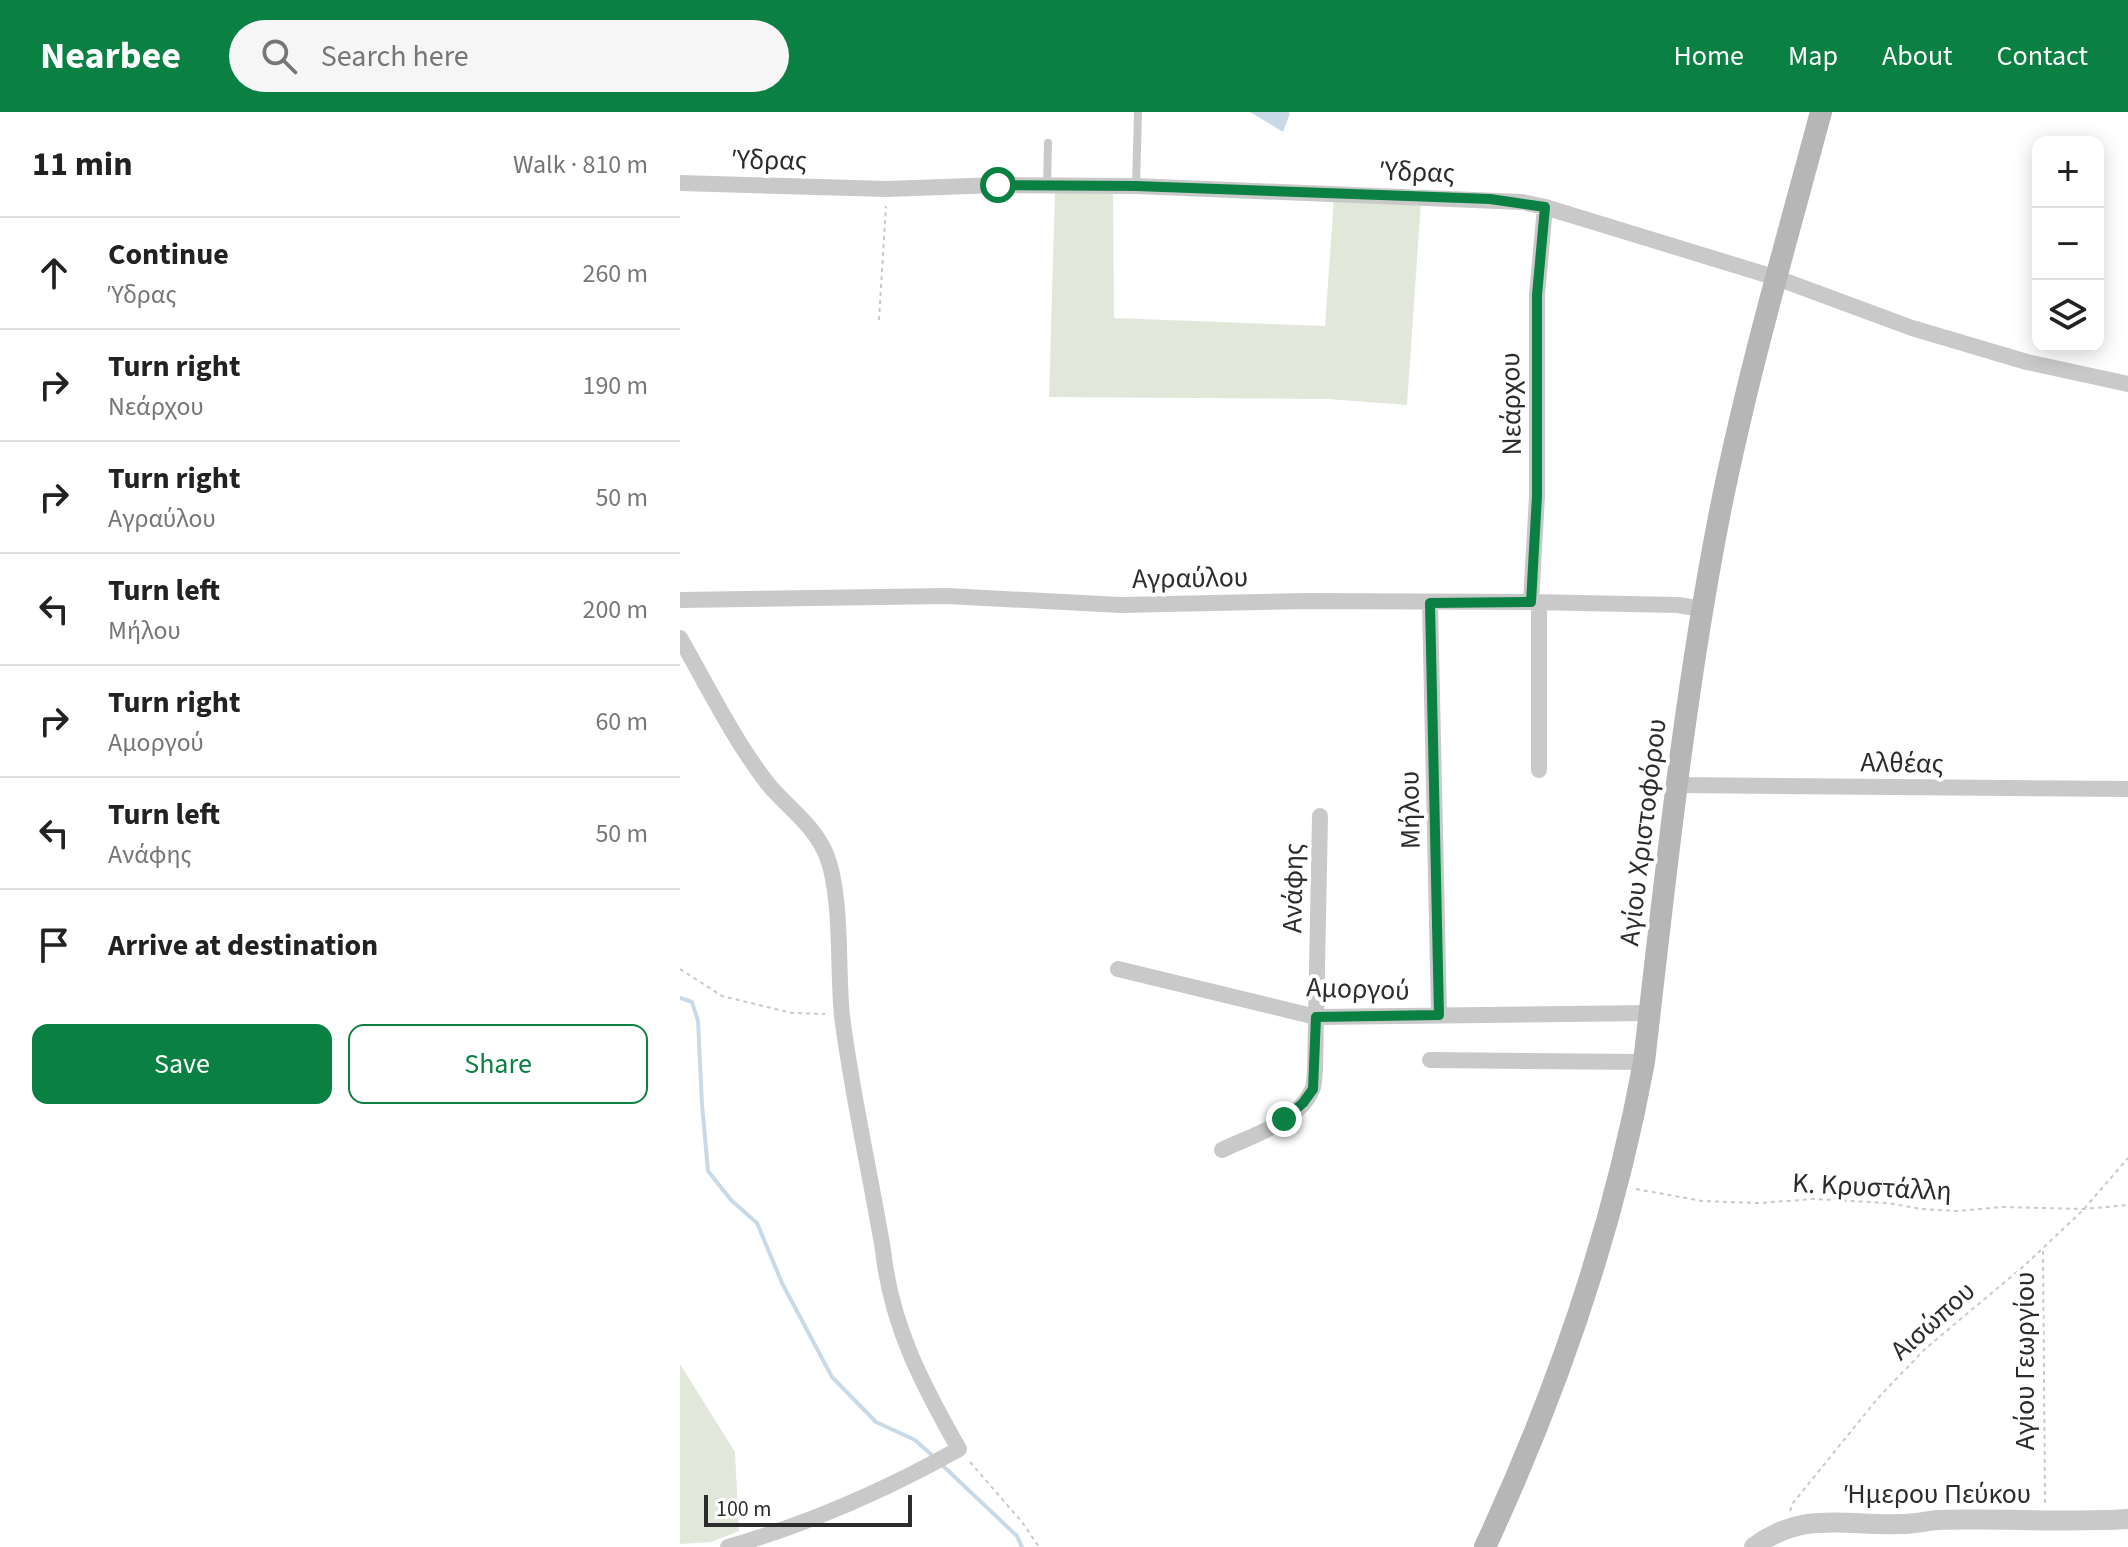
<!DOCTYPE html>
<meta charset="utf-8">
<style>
:root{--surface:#fff;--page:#f6f6f6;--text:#222;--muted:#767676;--line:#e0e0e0;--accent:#0b8043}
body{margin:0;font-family:"Source Sans 3",sans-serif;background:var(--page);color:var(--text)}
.controls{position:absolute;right:24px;top:24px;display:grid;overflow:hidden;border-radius:16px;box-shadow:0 4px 20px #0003}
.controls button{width:72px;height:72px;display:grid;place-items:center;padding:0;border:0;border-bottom:2px solid var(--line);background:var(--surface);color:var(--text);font:40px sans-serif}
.scale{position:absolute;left:24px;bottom:20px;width:208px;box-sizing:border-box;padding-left:8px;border:4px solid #2c2c2c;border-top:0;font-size:22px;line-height:28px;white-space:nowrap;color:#2c2c2c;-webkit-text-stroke:6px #fff;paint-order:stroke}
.stop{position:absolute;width:24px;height:24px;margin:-18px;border:6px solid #0b8043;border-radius:50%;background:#fff}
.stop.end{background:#0b8043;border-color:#fff;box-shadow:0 2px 8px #0008}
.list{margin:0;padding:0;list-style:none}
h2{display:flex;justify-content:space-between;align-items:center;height:104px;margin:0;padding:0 32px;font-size:34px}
h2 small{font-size:26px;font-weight:400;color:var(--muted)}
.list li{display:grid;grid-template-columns:52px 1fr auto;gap:24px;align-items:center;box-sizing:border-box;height:112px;padding:0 32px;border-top:2px solid var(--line)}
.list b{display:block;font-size:30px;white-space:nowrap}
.list p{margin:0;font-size:26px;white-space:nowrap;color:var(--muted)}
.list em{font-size:26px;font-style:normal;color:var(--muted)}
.actions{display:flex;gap:16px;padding:24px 32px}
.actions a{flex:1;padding:18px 0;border:2px solid var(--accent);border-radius:16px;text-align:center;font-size:28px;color:var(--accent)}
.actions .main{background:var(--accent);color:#fff}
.icon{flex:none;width:44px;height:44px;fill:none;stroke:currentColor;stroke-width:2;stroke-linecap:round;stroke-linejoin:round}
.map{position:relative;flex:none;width:1448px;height:1435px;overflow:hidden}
header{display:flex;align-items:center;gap:48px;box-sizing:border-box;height:112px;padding:0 40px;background:var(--accent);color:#fff}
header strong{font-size:38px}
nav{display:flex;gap:44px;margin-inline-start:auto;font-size:28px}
.search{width:560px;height:72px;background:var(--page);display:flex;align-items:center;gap:20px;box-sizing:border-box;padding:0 28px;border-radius:44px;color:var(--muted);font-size:30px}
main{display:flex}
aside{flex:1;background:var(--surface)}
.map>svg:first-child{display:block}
.green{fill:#e1e8da}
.water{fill:#c8dae7}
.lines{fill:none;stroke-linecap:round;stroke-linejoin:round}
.stream{stroke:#c8dae7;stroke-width:4}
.path{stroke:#c9c9c9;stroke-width:2;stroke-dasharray:4 4;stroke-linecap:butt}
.service{stroke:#c9c9c9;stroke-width:8}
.minor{stroke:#c9c9c9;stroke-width:16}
.tertiary{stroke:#c9c9c9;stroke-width:20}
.secondary{stroke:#b6b6b6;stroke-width:22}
.route{stroke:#0b8043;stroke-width:10}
.labels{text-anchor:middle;stroke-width:8;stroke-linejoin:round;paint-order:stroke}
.street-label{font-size:28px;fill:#2c2c2c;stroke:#fff}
</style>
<header>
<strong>Nearbee</strong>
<div class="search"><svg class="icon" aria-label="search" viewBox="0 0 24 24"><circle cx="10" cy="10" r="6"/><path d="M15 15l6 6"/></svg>Search here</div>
<nav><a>Home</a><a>Map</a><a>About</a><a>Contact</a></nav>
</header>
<main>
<aside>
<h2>11 min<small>Walk · 810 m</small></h2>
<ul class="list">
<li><svg class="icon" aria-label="ahead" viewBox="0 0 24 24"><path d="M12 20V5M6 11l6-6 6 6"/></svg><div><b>Continue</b><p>Ύδρας</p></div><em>260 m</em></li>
<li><svg class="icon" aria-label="right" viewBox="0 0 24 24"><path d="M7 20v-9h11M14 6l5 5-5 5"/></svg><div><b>Turn right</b><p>Νεάρχου</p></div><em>190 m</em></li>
<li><svg class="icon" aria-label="right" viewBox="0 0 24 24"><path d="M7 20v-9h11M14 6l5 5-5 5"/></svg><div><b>Turn right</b><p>Αγραύλου</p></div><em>50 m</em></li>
<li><svg class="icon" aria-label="left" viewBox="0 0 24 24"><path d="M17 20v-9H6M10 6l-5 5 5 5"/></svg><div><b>Turn left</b><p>Μήλου</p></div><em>200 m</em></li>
<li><svg class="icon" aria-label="right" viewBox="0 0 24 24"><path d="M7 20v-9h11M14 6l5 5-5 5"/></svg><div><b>Turn right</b><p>Αμοργού</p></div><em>60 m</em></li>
<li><svg class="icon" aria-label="left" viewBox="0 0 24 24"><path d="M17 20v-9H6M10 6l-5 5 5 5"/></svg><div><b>Turn left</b><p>Ανάφης</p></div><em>50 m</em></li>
<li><svg class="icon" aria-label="arrive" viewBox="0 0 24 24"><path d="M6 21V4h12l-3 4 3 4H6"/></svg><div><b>Arrive at destination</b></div></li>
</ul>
<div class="actions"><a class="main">Save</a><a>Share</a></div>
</aside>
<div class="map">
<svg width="1448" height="1435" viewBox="0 0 1448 1435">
<rect width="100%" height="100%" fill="#fff"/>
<!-- green -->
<path class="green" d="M433 78 434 206 645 214 654 86 741 90 727 293 648 287 369 285 375 79Z
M0 1252 55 1340 59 1419 31 1430 0 1432Z"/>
<!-- water -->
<path class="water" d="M570 0H608L610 1 603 20Z"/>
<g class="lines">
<!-- stream -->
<path class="stream" d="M0 886 12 890 18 909 22 992 28 1059 51 1088 77 1111 102 1171 152 1265 196 1310 235 1328 254 1345
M260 1351 337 1424 342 1435"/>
<!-- path -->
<path class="path" d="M199 208 206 94
M0 857 42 884 112 901 145 902
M956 1077 1022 1089 1078 1091 1135 1087 1208 1091 1241 1097 1278 1099 1321 1095 1404 1097 1448 1093
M1363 1139 1365 1392
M290 1350 342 1410 359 1435
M1110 1399 1113 1391 1198 1286 1245 1237 1345 1153 1404 1097 1448 1046"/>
<!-- service -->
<path class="service" d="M367 74 368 31
M456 74 458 0"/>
<!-- minor -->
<path class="minor" d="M0 71 207 77 318 73 456 74 842 90 865 95 1097 166 1232 216 1347 250 1448 272
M0 488 267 484 441 493 628 489 851 490 998 493 1022 497
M851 490 857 384V183L865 95
M750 491 759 903
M0 526C28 575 54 628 88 672 107 695 134 713 146 742 163 784 157 857 162 904 172 983 190 1060 203 1138 211 1213 242 1272 279 1337 206 1378 128 1412 48 1435
M859 658V491
M996 673 1448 677
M438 857 636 905 970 901
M750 948 964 950
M542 1038C571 1024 618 1010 632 978 635 972 634 964 635 959L640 704"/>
<!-- tertiary -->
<path class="tertiary" d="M1074 1435C1123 1398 1165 1414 1221 1412 1234 1412 1246 1409 1258 1408 1321 1406 1385 1411 1448 1407"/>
<!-- secondary -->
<path class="secondary" d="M805 1435C877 1280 933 1119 964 950 985 768 1004 585 1039 405 1066 268 1105 134 1141 0"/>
</g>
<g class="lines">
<!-- route -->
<path class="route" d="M318 73 456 74 810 87 865 95 857 183V384L851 490 750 491 759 903 636 905 633 977 623 991 604 1007"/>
</g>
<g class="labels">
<!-- street labels -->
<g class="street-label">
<text transform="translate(90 47) rotate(1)" y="10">Ύδρας</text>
<text transform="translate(738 59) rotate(2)" y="10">Ύδρας</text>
<text transform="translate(830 292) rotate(-91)" y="10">Νεάρχου</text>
<text transform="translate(510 465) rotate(-1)" y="10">Αγραύλου</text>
<text transform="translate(1222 650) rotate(1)" y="10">Αλθέας</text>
<text transform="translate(729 698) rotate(-91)" y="10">Μήλου</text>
<text transform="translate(962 720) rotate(-83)" y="10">Αγίου Χριστοφόρου</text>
<text transform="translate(612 776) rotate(-89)" y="10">Ανάφης</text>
<text transform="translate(678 876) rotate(2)" y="10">Αμοργού</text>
<text transform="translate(1192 1074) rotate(3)" y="10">Κ. Κρυστάλλη</text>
<text transform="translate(1252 1208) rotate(-42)" y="10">Αισώπου</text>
<text transform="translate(1344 1249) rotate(-90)" y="10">Αγίου Γεωργίου</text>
<text x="1258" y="1391">Ήμερου Πεύκου</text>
</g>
</g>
</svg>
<div class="controls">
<button>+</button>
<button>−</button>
<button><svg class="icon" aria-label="layers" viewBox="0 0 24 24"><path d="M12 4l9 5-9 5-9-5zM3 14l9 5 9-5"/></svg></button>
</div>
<div class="scale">100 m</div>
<div class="stop" style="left:318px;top:73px"></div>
<div class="stop end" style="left:604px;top:1007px"></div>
</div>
</main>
